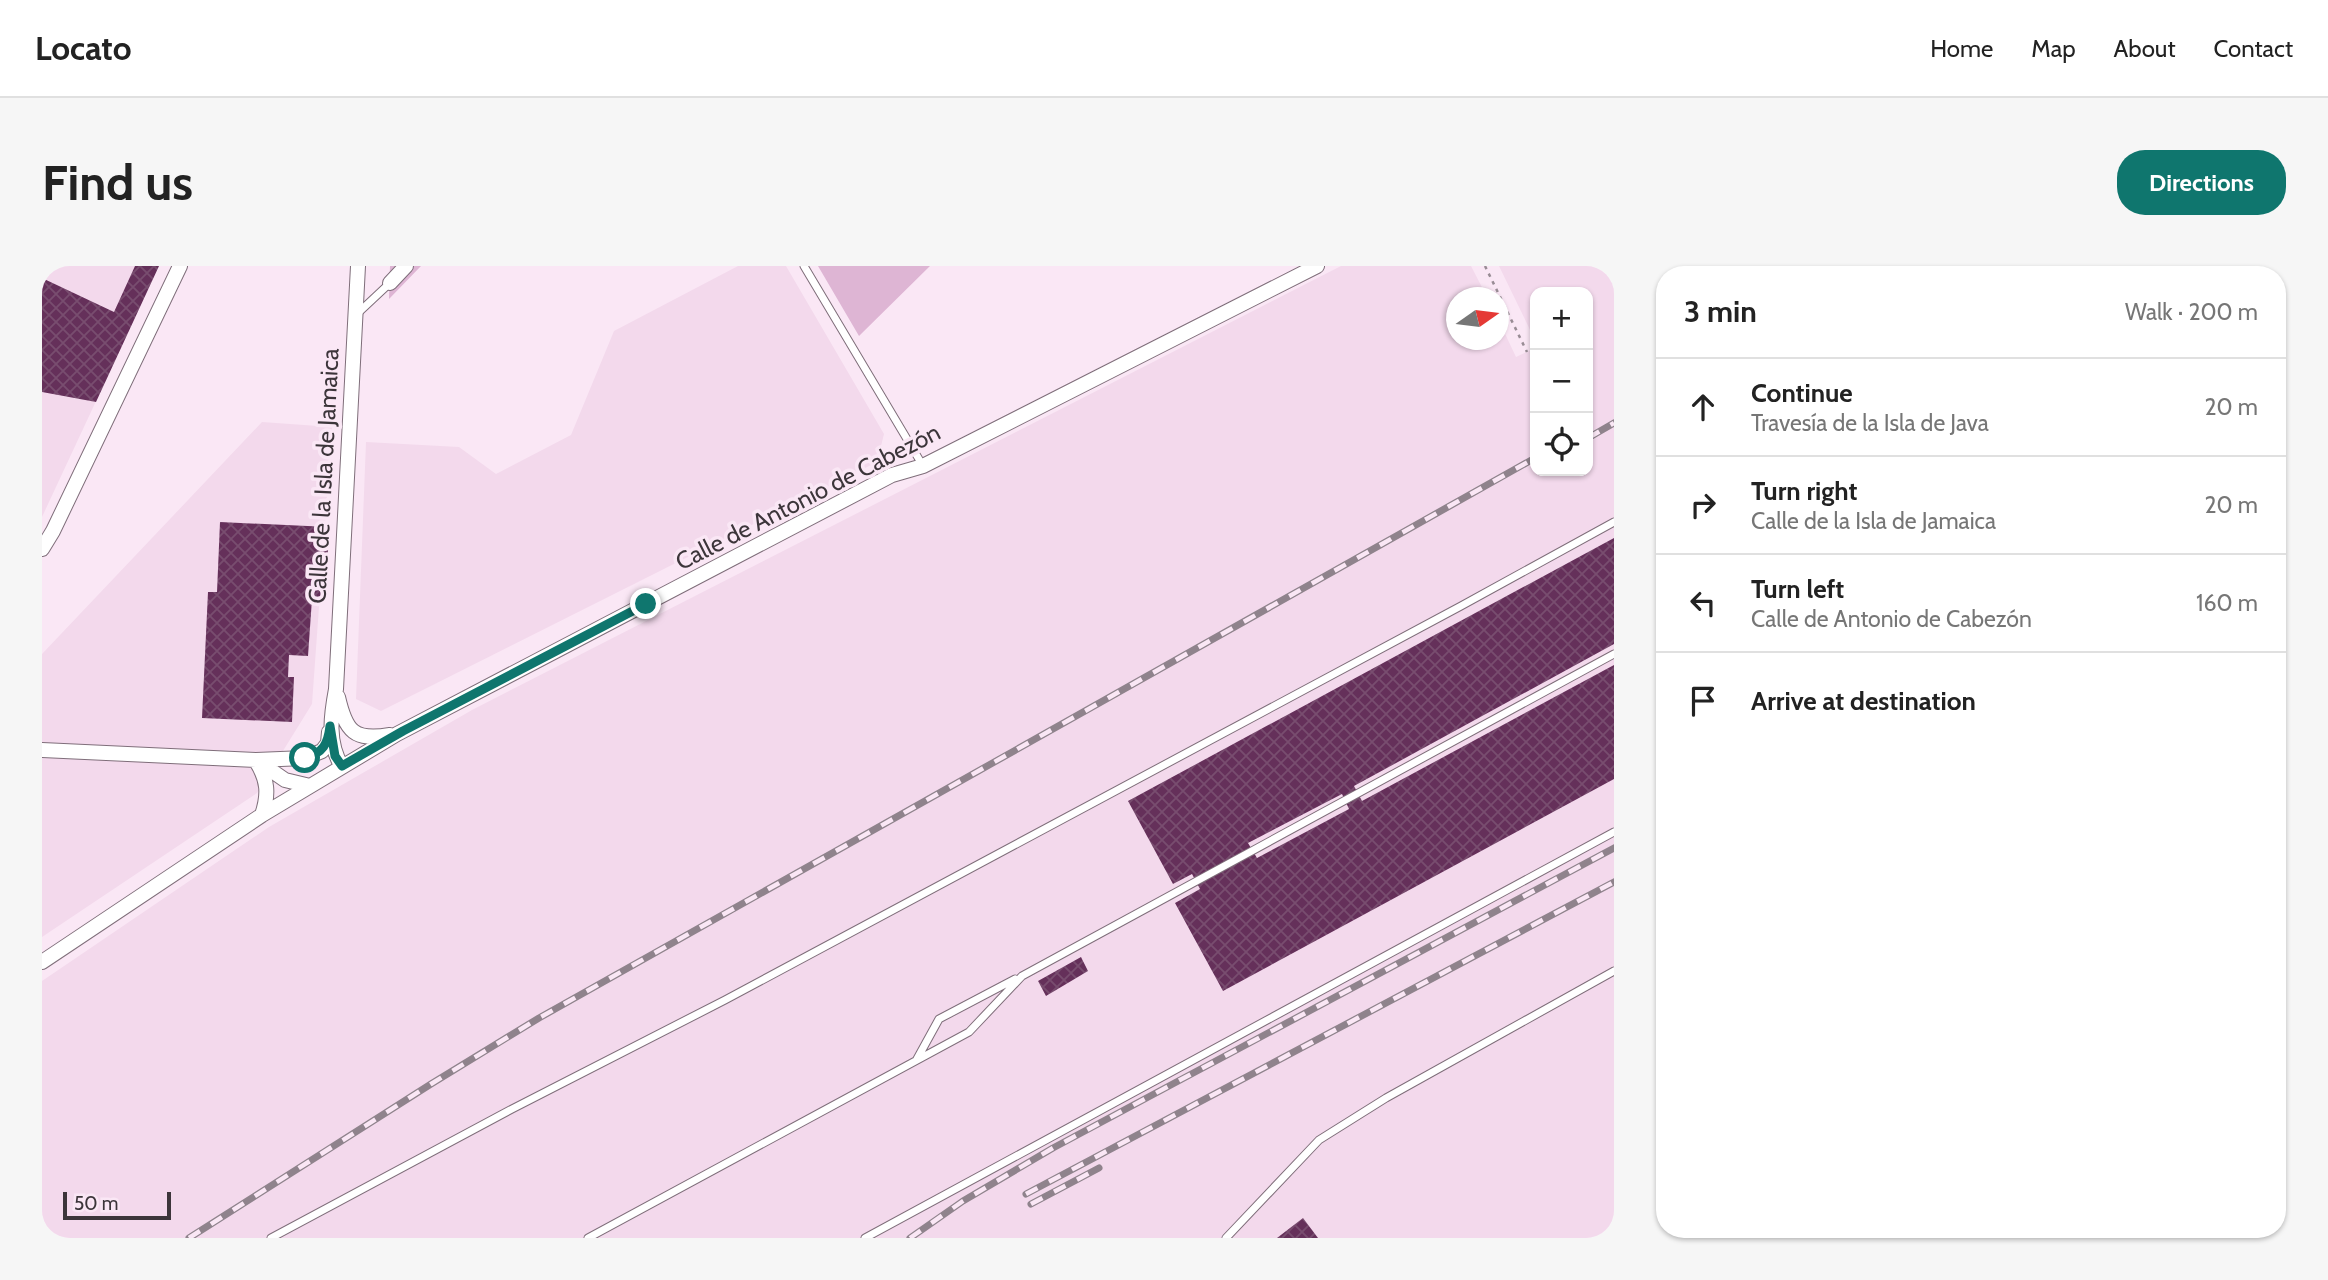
<!DOCTYPE html>
<meta charset="utf-8">
<style>
:root{--surface:#fff;--page:#f6f6f6;--text:#222;--muted:#767676;--line:#e0e0e0;--accent:#0f766e}
body{margin:0;font-family:Cabin,sans-serif;background:var(--page);color:var(--text)}
.controls{position:absolute;right:21px;top:21px;display:grid;overflow:hidden;border-radius:14px;box-shadow:0 2px 5px #0004}
.controls button{width:63px;height:63px;display:grid;place-items:center;padding:0;border:0;border-bottom:2px solid var(--line);background:var(--surface);color:var(--text);font:35px sans-serif}
.compass{position:absolute;left:1404px;top:21px;width:63px;height:63px;border-radius:50%;background:var(--surface);box-shadow:0 2px 5px #0004;rotate:76deg}
.scale{position:absolute;left:21px;bottom:18px;width:108px;box-sizing:border-box;padding-left:7px;border:4px solid #3c353a;border-top:0;font-size:19px;line-height:24px;white-space:nowrap;color:#3c353a;-webkit-text-stroke:5px #fae7f5;paint-order:stroke}
.stop{position:absolute;width:21px;height:21px;margin:-16px;border:5px solid #0f766e;border-radius:50%;background:#fff}
.stop.end{background:#0f766e;border-color:#fff;box-shadow:0 2px 7px #0008}
.list{margin:0;padding:0;list-style:none}
h2{display:flex;justify-content:space-between;align-items:center;height:91px;margin:0;padding:0 28px;font-size:30px}
h2 small{font-size:23px;font-weight:400;color:var(--muted)}
.list li{display:grid;grid-template-columns:46px 1fr auto;gap:21px;align-items:center;box-sizing:border-box;height:98px;padding:0 28px;border-top:2px solid var(--line)}
.list b{display:block;font-size:26px;white-space:nowrap}
.list p{margin:0;font-size:23px;white-space:nowrap;color:var(--muted)}
.list em{font-size:23px;font-style:normal;color:var(--muted)}
.icon{flex:none;width:38px;height:38px;fill:none;stroke:currentColor;stroke-width:2;stroke-linecap:round;stroke-linejoin:round}
.map{position:relative;flex:none;width:1572px;height:972px;overflow:hidden;border-radius:28px}
header{display:flex;align-items:center;gap:42px;box-sizing:border-box;height:98px;padding:0 35px;background:var(--surface);border-bottom:2px solid var(--line)}
header strong{font-size:33px}
nav{display:flex;gap:38px;margin-inline-start:auto;font-size:24px}
.intro{display:flex;align-items:center;justify-content:space-between;box-sizing:border-box;height:168px;padding:0 42px}
h1{margin:0;font-size:49px}
.button{padding:18px 32px;border-radius:28px;background:var(--accent);color:#fff;font-size:24px;font-weight:700}
main{display:flex;gap:42px;padding:0 42px}
aside{flex:1;background:var(--surface);border-radius:28px;box-shadow:0 2px 5px #0004}
.map>svg:first-child{display:block}
.built{fill:#f3d9ec}
.grass{fill:#deb5d4}
.building{fill:url(#building-cross-hatch);fill-rule:evenodd}
.lines{fill:none;stroke-linecap:round;stroke-linejoin:round}
.lane-casing{stroke:#7f6e7a;stroke-width:9}
.street-casing{stroke:#7f6e7a;stroke-width:16}
.path{stroke:#998c95;stroke-width:2.5;stroke-dasharray:3.5 5;stroke-linecap:butt}
.lane{stroke:#fff;stroke-width:7}
.street{stroke:#fff;stroke-width:14}
.rail-casing{stroke:#8f838c;stroke-width:7}
.rail{stroke:#fae7f5;stroke-width:4.5;stroke-dasharray:13;stroke-linecap:butt}
.route{stroke:#0f766e;stroke-width:9}
.labels{text-anchor:middle;stroke-width:7;stroke-linejoin:round;paint-order:stroke}
.street-label{font-size:24px;fill:#3c353a;stroke:#fae7f5}
</style>
<header>
<strong>Locato</strong>
<nav><a>Home</a><a>Map</a><a>About</a><a>Contact</a></nav>
</header>
<div class="intro"><h1>Find us</h1><a class="button">Directions</a></div>
<main>
<div class="map">
<svg width="1572" height="972" viewBox="0 0 1572 972">
<defs>
<pattern id="building-cross-hatch" width="8" height="8" patternUnits="userSpaceOnUse" patternTransform="scale(1.75)"><rect width="8" height="8" fill="#65305a"/><path d="M0 0l8 8M0 8l8-8" fill="none" stroke="#784d6f"/></pattern>
</defs>
<rect width="100%" height="100%" fill="#fae7f5"/>
<!-- built -->
<path class="built" d="M0 0H117L0 251Z
M696 0H744L842 168 835 196 339 445 314 433 324 176 417 181 454 208 529 169 572 65Z
M1299 0H1429L1445 31 1414 32V74H1456L1457 55 1474 91 1493 82V205H1546V26H1493V74L1457 0H1572V972H0V715L227 561 430 444Z
M220 156 290 161 270 438 215 527 0 671V388Z"/>
<!-- grass -->
<path class="grass" d="M348 0H379L347 33Z
M776 0H888L817 70Z"/>
<!-- building -->
<path class="building" d="M93 0H117L54 136 0 126V12L72 46Z
M178 256 287 261 284 333H270L266 390 247 389 246 411H252L250 456 160 452 166 326H175Z
M1572 272V378L1312 520 1320 535 1572 399V513L1181 725 1133 637 1158 623 1150 608 1131 618 1086 535ZM1300 528 1307 543 1215 592 1206 577Z
M1039 691 1046 705 1004 730 996 715Z
M1261 952 1276 972H1235Z"/>
<g class="lines">
<defs>
<path id="lane" d="M762 0 881 200
M316 47 348 17
M875 793 897 753 973 713
M229 972 470 843 683 734 1419 340 1572 256
M546 972 927 766 980 710 1572 388
M823 972 1572 566
M1184 972 1277 874 1344 832 1572 705"/>
<path id="street" d="M348 17 364 0
M0 283 11 265 138 0
M296 431C304 466 312 475 348 469
M0 484 214 494 263 492 280 485 286 477 287 466
M214 494 243 514 268 520
M214 495C226 514 227 528 220 549
M300 501C285 476 289 450 294 423L316 0
M0 696 220 549 355 468 850 209 881 200 1275 0"/>
</defs>
<!-- lane casing -->
<use href="#lane" class="lane-casing"/>
<!-- street casing -->
<use href="#street" class="street-casing"/>
<!-- path -->
<path class="path" d="M1443 0 1485 86"/>
<!-- lane -->
<use href="#lane" class="lane"/>
<!-- street -->
<use href="#street" class="street"/>
<defs>
<path id="rail" d="M1546 172 1572 157
M984 928 1572 616
M989 938 1057 902
M147 972 389 818 497 752 1493 192
M868 972 921 935 1011 882 1572 582"/>
</defs>
<!-- rail casing -->
<use href="#rail" class="rail-casing"/>
<!-- rail -->
<use href="#rail" class="rail"/>
</g>
<g class="lines">
<!-- route -->
<path class="route" d="M263 492C281 487 286 478 288 460L293 490 300 500 361 465 604 338"/>
</g>
<g class="labels">
<!-- street labels -->
<g class="street-label">
<text transform="translate(282 210) rotate(-87)" y="8">Calle de la Isla de Jamaica</text>
<text transform="translate(766 231) rotate(-27)" y="8">Calle de Antonio de Cabezón</text>
</g>
</g>
</svg>
<div class="controls">
<button>+</button>
<button>−</button>
<button><svg class="icon" aria-label="locate" viewBox="0 0 24 24"><circle cx="12" cy="12" r="6"/><path d="M12 2v4M12 18v4M2 12h4M18 12h4"/></svg></button>
</div>
<svg class="compass" viewBox="-18 -18 36 36"><path d="M0-13l5 13h-10z" fill="#e53935"/><path d="M0 13l5-13h-10z" fill="#767676"/></svg>
<div class="scale">50 m</div>
<div class="stop" style="left:263px;top:492px"></div>
<div class="stop end" style="left:604px;top:338px"></div>
</div>
<aside>
<h2>3 min<small>Walk · 200 m</small></h2>
<ul class="list">
<li><svg class="icon" aria-label="ahead" viewBox="0 0 24 24"><path d="M12 20V5M6 11l6-6 6 6"/></svg><div><b>Continue</b><p>Travesía de la Isla de Java</p></div><em>20 m</em></li>
<li><svg class="icon" aria-label="right" viewBox="0 0 24 24"><path d="M7 20v-9h11M14 6l5 5-5 5"/></svg><div><b>Turn right</b><p>Calle de la Isla de Jamaica</p></div><em>20 m</em></li>
<li><svg class="icon" aria-label="left" viewBox="0 0 24 24"><path d="M17 20v-9H6M10 6l-5 5 5 5"/></svg><div><b>Turn left</b><p>Calle de Antonio de Cabezón</p></div><em>160 m</em></li>
<li><svg class="icon" aria-label="arrive" viewBox="0 0 24 24"><path d="M6 21V4h12l-3 4 3 4H6"/></svg><div><b>Arrive at destination</b></div></li>
</ul>
</aside>
</main>
